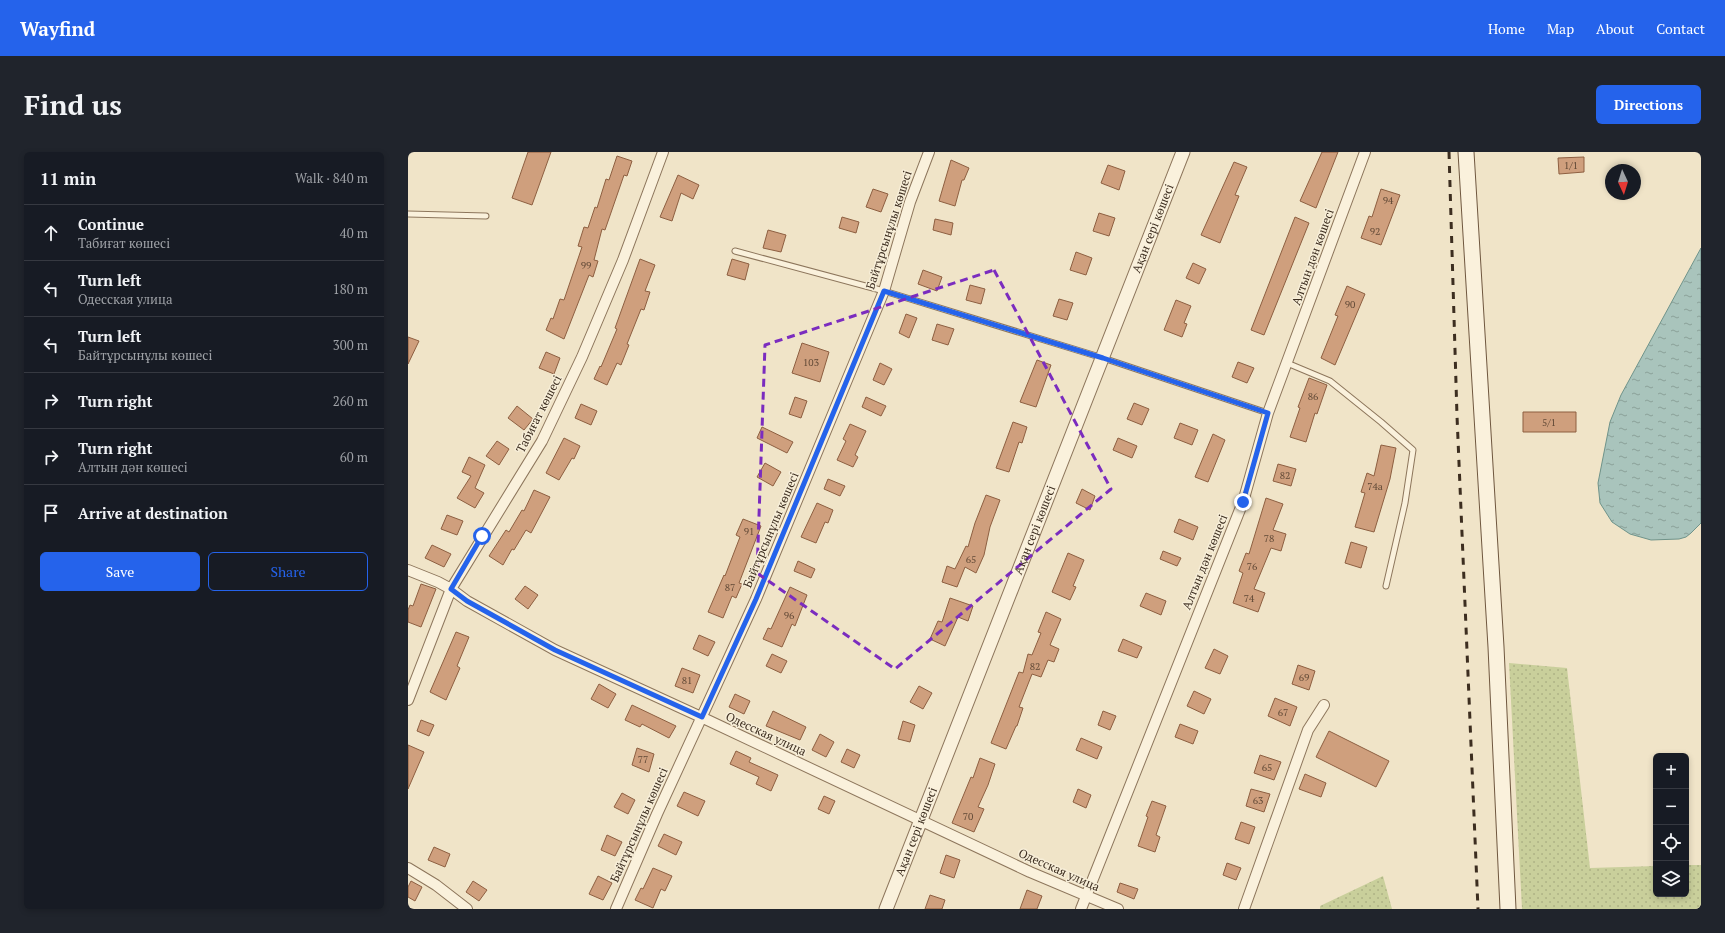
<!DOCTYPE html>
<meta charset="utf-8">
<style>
:root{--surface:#171b24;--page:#20242c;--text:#f1f3f6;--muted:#9ea1a6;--line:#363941;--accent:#2563eb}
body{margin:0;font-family:"PT Serif",serif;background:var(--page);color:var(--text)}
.controls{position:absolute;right:12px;bottom:12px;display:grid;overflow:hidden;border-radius:6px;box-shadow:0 2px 6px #0003}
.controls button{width:36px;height:36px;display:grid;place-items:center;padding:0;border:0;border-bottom:1px solid var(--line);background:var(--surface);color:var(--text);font:20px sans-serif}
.compass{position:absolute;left:1197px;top:12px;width:36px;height:36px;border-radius:50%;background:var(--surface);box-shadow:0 2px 6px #0003;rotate:176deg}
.stop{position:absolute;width:12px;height:12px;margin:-9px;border:3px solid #2563eb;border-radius:50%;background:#fff}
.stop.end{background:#2563eb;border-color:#fff;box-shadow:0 1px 4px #0008}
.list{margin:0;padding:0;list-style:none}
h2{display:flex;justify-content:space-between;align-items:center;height:52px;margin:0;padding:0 16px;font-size:17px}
h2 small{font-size:13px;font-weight:400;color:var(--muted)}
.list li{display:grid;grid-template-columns:26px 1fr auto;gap:12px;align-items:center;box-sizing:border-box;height:56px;padding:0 16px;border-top:1px solid var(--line)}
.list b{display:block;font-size:15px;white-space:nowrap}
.list p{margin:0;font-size:13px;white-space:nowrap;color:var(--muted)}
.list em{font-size:13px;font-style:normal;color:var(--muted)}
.actions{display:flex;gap:8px;padding:12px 16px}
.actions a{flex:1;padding:9px 0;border:1px solid var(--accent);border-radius:6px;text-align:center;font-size:14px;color:var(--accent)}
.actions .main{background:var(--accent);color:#fff}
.icon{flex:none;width:22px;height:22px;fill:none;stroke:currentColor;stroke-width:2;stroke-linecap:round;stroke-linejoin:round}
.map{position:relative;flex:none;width:1293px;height:757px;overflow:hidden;border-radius:6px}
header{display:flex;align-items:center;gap:24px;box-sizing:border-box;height:56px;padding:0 20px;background:var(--accent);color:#fff}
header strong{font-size:19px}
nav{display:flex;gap:22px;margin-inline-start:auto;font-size:14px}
.intro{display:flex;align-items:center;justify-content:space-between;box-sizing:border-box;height:96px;padding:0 24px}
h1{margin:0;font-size:28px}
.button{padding:10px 18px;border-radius:6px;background:var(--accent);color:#fff;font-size:14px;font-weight:700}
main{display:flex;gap:24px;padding:0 24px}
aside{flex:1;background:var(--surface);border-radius:6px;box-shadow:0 2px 6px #0003}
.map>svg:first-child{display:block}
.green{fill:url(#green-dots)}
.water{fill:url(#water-ripples);stroke:#6f938a}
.building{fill:#cf9f7d;stroke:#8d5f41}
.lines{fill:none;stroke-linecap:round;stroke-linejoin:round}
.service-casing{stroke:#8d765c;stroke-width:7}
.minor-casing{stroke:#8d765c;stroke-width:12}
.tertiary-casing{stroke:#8d765c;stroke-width:15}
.secondary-casing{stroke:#6f573f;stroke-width:17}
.service{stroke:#faf1dc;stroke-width:5}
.minor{stroke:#faf1dc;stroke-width:10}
.tertiary{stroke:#faf1dc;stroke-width:13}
.secondary{stroke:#faf1dc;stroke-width:15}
.rail{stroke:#3d2e20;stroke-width:3;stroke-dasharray:7 7;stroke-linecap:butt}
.route{stroke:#2563eb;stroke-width:5}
.marked{fill:none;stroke:#7b2cbf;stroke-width:3;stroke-dasharray:8 5;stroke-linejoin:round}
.labels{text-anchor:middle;stroke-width:3;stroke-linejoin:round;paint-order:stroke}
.number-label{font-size:10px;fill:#624a37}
.street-label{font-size:12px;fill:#3d2e20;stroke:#f7eed8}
</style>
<header>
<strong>Wayfind</strong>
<nav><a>Home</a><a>Map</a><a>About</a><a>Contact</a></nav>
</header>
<div class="intro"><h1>Find us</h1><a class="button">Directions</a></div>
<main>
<aside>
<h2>11 min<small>Walk · 840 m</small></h2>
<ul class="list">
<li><svg class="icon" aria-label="ahead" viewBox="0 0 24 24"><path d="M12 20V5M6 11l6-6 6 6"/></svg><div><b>Continue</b><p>Табиғат көшесі</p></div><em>40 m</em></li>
<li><svg class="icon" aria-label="left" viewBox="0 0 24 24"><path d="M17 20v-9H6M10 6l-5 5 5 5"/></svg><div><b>Turn left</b><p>Одесская улица</p></div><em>180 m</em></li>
<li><svg class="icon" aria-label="left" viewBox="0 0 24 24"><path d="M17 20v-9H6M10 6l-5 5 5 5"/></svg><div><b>Turn left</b><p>Байтұрсынұлы көшесі</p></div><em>300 m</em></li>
<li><svg class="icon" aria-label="right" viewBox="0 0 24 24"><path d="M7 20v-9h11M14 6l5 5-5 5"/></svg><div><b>Turn right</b></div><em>260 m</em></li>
<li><svg class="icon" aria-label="right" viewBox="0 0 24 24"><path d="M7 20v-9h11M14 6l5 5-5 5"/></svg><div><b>Turn right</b><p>Алтын дән көшесі</p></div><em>60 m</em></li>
<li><svg class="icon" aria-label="arrive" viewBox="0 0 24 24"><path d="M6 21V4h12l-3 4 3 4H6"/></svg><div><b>Arrive at destination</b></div></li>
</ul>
<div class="actions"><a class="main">Save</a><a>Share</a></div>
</aside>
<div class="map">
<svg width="1293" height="757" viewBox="0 0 1293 757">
<defs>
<pattern id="green-dots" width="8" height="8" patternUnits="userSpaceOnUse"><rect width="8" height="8" fill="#c9cf9b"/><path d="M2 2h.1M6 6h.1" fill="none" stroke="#aeb285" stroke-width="1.8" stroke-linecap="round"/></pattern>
<pattern id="water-ripples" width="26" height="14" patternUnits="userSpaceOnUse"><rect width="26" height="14" fill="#a9c4bc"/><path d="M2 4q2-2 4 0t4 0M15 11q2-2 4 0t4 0" fill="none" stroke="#8ba098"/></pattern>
</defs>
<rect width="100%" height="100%" fill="#f0e4c8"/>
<!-- green -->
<path class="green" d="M1101 511 1159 516 1182 716 1248 714V742H1278V713H1293V757H1114Z
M975 724 984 757H912V754Z"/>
<!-- water -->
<path class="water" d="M1293 96V371L1283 381 1278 385 1271 387 1243 388 1222 382 1204 370 1192 351 1190 331 1202 270 1213 243Z"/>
<!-- building -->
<path class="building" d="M120 0H143L124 53 104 46Z
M914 0H930L908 56 892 49Z
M209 4 224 9 219 24 216 23 197 78 194 77 186 108 190 109 185 125 181 123 156 187 138 178 143 166 145 167 152 147 156 148 174 95 170 94 176 75 180 76 187 55 189 56 198 27 201 28Z
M1176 5V20L1151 22 1150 6Z
M543 8 561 16 556 28H554L547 54 531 49Z
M826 10 839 15 827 43 831 44 812 91 793 83Z
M700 13 717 19 711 38 693 31Z
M270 23 291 33 285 47 273 41 264 69 252 65Z
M465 37 480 42 473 60 458 55Z
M973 37 992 43 973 93 953 86 961 64 964 65Z
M691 61 707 66 701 84 685 79Z
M434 65 451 70 448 81 431 76Z
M887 65 901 71 856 183 843 178Z
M527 67 545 71 543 83 525 78Z
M360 78 378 83 373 100 355 96Z
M668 100 684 106 678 123 662 118Z
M232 107 247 113 237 139 242 140 236 158 233 157 219 192 221 193 213 213 209 211 199 233 186 227 192 214 193 215 209 177 207 176Z
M324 107 341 112 337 128 319 123Z
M785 111 798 117 791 132 778 126Z
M515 118 534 125 529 139 510 132Z
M562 133 577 137 573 152 558 148Z
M939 134 957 142 927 213 913 206 930 164 927 163Z
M651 147 665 151 659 168 645 164Z
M768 148 783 154 776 171 779 172 774 185 756 178Z
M498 162 509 166 501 186 491 181Z
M529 172 546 177 540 193 524 188Z
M0 185 11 189 0 212Z
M394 191 421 200 412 230 384 221Z
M138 200 152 206 146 222 131 216Z
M629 208 643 213 628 255 612 250Z
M830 210 846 216 839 231 824 225Z
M472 211 484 217 476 233 465 228Z
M901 226 919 233 909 262 907 261 898 290 882 285 892 256 890 255Z
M387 245 399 249 393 266 381 262Z
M458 245 478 254 473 264 454 255Z
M726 251 741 257 734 273 719 267Z
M173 252 189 259 183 273 167 266Z
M109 254 125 267 116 278 100 266Z
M1115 260H1168V280H1115Z
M605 270 619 275 614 291 611 290 601 320 588 316Z
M772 271 790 278 784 293 766 286Z
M442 272 458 279 447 303 450 305 445 315 429 308 438 289 435 287Z
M354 275 385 290 379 301 349 286Z
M805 282 817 288 800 330 787 325Z
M156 286 172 294 166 307 164 306 151 328 138 321Z
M710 286 729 294 724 306 705 298Z
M89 289 101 297 91 313 78 304Z
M973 293 988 296 982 327 966 380 947 375 957 341 953 340 959 321 966 324Z
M61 305 77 313 67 336 76 341 67 356 49 346 63 324 54 320Z
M357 311 373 320 365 334 349 325Z
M870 312 888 317 883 334 865 329Z
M420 327 437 334 432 344 416 337Z
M674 337 687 344 682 358 668 351Z
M126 338 142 345 123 381 118 378 106 398 104 397 95 413 81 404 98 378 101 380 114 358 116 359Z
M578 343 592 348 582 375 576 403 568 421 557 415 549 435 534 430 539 414 547 417 558 394 560 395 567 371Z
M858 346 875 352 865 378 878 382 873 399 863 396 846 437 857 441 850 460 825 451 835 421 831 419 838 401 841 402Z
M409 351 425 358 420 371 417 370 408 391 393 385Z
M39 363 55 369 49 383 33 377Z
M335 367 353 374 331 431 334 432 328 446 324 444 315 466 300 460 316 423 317 424 332 385 328 383Z
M771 367 790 375 785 388 766 380Z
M943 390 959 395 953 416 937 411Z
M24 393 43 402 36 415 17 406Z
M755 399 773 406 769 414 752 407Z
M660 401 676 408 665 434 668 435 662 448 644 440Z
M390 409 407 417 403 426 386 419Z
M13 432 28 437 13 475 0 470V458L2 453 5 454Z
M117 434 130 443 120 457 107 447Z
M382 435 399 443 387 474 384 472 374 495 355 487 360 476 363 477Z
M738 441 758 449 753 463 732 454Z
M542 446 565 454 560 469 550 465 537 494 522 487 530 469 534 470Z
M638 460 653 467 642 493 651 497 646 510 640 508 633 525 624 522 611 555 615 556 609 574H608L598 597 583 591 611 520 615 521 620 502 624 503 633 481 630 480Z
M48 480 61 485 49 514 52 516 38 548 22 540Z
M291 483 307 490 300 504 285 497Z
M715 487 734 495 729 506 710 499Z
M806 497 820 504 812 522 797 516Z
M364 502 379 509 373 521 358 514Z
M890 513 907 519 901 538 884 532Z
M274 516 292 523 285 541 267 534Z
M191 532 208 542 200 556 183 547Z
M511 534 524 541 515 557 502 550Z
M786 539 803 547 796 562 779 554Z
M327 542 342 549 336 562 321 555Z
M867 546 889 555 882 574 860 564Z
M224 553 268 574 261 586 234 572 232 575 217 568Z
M365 559 398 575 392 588 358 574Z
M695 559 708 564 702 578 690 573Z
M13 568 26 573 21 584 9 579Z
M495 569 507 573 502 590 490 587Z
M772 572 790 579 785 592 767 585Z
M921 579 981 609 968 635 908 605Z
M412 582 426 590 418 605 404 598Z
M673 586 694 595 689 607 668 598Z
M0 593 16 600 0 637Z
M229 596 246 602 241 620 224 613Z
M439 597 452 603 446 616 433 610Z
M328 599 343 606 341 610 370 623 363 639 348 632 351 625 322 612Z
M852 603 873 610 866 628 846 621Z
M572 606 587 612 580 633 570 655 576 657 566 680 544 671 563 625 565 626Z
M897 622 918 631 913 645 891 637Z
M670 637 683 643 678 656 665 650Z
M843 637 862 642 856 660 838 654Z
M276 640 297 649 290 664 269 654Z
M214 641 227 648 220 662 206 655Z
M416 644 427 649 421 662 410 657Z
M744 649 758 654 748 683 752 685 747 700 730 694 740 665 738 664Z
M833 670 847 675 841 692 827 687Z
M256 682 274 690 268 703 250 694Z
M199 683 214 690 207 704 193 698Z
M26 695 42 702 37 715 20 708Z
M538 703 552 708 546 726 532 721Z
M819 711 833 716 828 728 815 723Z
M245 716 264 724 257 739 253 737 245 756 227 748 233 736 235 737Z
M190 724 204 731 195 748 181 742Z
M3 729 14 735 7 749 0 745V735Z
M65 729 79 738 71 749 58 740Z
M712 731 730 737 726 747 709 740Z
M619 738 634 744 629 757H612Z
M522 743 537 748 534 757H517Z"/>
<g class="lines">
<defs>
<path id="service" d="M0 62 78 64
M327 99 476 139 695 206 860 261
M879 211 922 229 973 270 1005 298 997 351 978 434"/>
<path id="minor" d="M0 418 30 430 43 437 59 449 147 498 293 565 622 720 710 757
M0 548 43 437 134 289 174 205 215 108 255 0
M0 716 28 733 59 757
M208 757 249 662 348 447 476 139 502 50 521 0
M673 757 835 350 860 261 957 0
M836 757 900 578 916 553"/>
<g id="tertiary">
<path id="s1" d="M478 757 775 0"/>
</g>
<path id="secondary" d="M1058 0 1088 495 1100 757"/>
</defs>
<!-- service casing -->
<use href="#service" class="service-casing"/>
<!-- minor casing -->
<use href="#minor" class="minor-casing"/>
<!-- tertiary casing -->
<use href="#tertiary" class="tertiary-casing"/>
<!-- secondary casing -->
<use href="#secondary" class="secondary-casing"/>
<!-- service -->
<use href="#service" class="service"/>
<!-- minor -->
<use href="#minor" class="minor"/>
<!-- tertiary -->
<use href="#tertiary" class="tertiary"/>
<!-- secondary -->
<use href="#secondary" class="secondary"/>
<!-- rail -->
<path class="rail" d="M1041 0 1049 264 1070 757"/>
</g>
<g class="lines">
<!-- route -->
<path class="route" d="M74 384 43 437 59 449 147 498 294 565 348 447 476 139 695 206 860 261 835 350"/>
</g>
<!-- marked area -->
<path class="marked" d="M586 118 703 337 487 517 349 421 357 193Z"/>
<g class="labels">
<!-- number labels -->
<g class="number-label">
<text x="1163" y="17">1/1</text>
<text x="980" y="52">94</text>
<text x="967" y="83">92</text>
<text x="178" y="117">99</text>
<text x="942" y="156">90</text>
<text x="403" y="214">103</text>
<text x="905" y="248">86</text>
<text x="1141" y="274">5/1</text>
<text x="877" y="327">82</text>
<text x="967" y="338">74а</text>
<text x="341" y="383">91</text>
<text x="861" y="390">78</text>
<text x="563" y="411">65</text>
<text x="844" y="418">76</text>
<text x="322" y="439">87</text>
<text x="841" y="450">74</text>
<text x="381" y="467">96</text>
<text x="627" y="518">82</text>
<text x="896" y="529">69</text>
<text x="279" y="532">81</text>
<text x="875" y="564">67</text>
<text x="235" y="611">77</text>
<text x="859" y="619">65</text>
<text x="850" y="652">63</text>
<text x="560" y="668">70</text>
</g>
<!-- street labels -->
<g class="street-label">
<text dy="4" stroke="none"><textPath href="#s1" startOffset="731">Ақан сері көшесі</textPath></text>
<text transform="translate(481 78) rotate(-72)" y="4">Байтұрсынұлы көшесі</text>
<text transform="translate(905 105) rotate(-70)" y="4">Алтын дән көшесі</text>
<text transform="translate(131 262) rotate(-63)" y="4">Табиғат көшесі</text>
<text transform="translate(363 378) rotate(-67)" y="4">Байтұрсынұлы көшесі</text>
<text dy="4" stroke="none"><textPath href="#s1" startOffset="407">Ақан сері көшесі</textPath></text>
<text transform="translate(797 410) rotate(-68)" y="4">Алтын дән көшесі</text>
<text transform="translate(358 582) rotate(25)" y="4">Одесская улица</text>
<text transform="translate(231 673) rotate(-66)" y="4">Байтұрсынұлы көшесі</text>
<text dy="4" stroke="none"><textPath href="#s1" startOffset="83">Ақан сері көшесі</textPath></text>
<text transform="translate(651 718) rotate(24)" y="4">Одесская улица</text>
</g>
</g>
</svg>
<div class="controls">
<button>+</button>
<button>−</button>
<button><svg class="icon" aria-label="locate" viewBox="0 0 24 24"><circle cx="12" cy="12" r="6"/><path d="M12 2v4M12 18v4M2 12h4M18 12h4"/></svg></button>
<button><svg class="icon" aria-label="layers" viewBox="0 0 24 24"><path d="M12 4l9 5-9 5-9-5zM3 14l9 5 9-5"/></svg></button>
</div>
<svg class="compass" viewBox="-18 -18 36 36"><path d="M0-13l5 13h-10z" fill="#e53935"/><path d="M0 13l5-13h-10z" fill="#9ea1a6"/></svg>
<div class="stop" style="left:74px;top:384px"></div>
<div class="stop end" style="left:835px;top:350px"></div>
</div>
</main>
